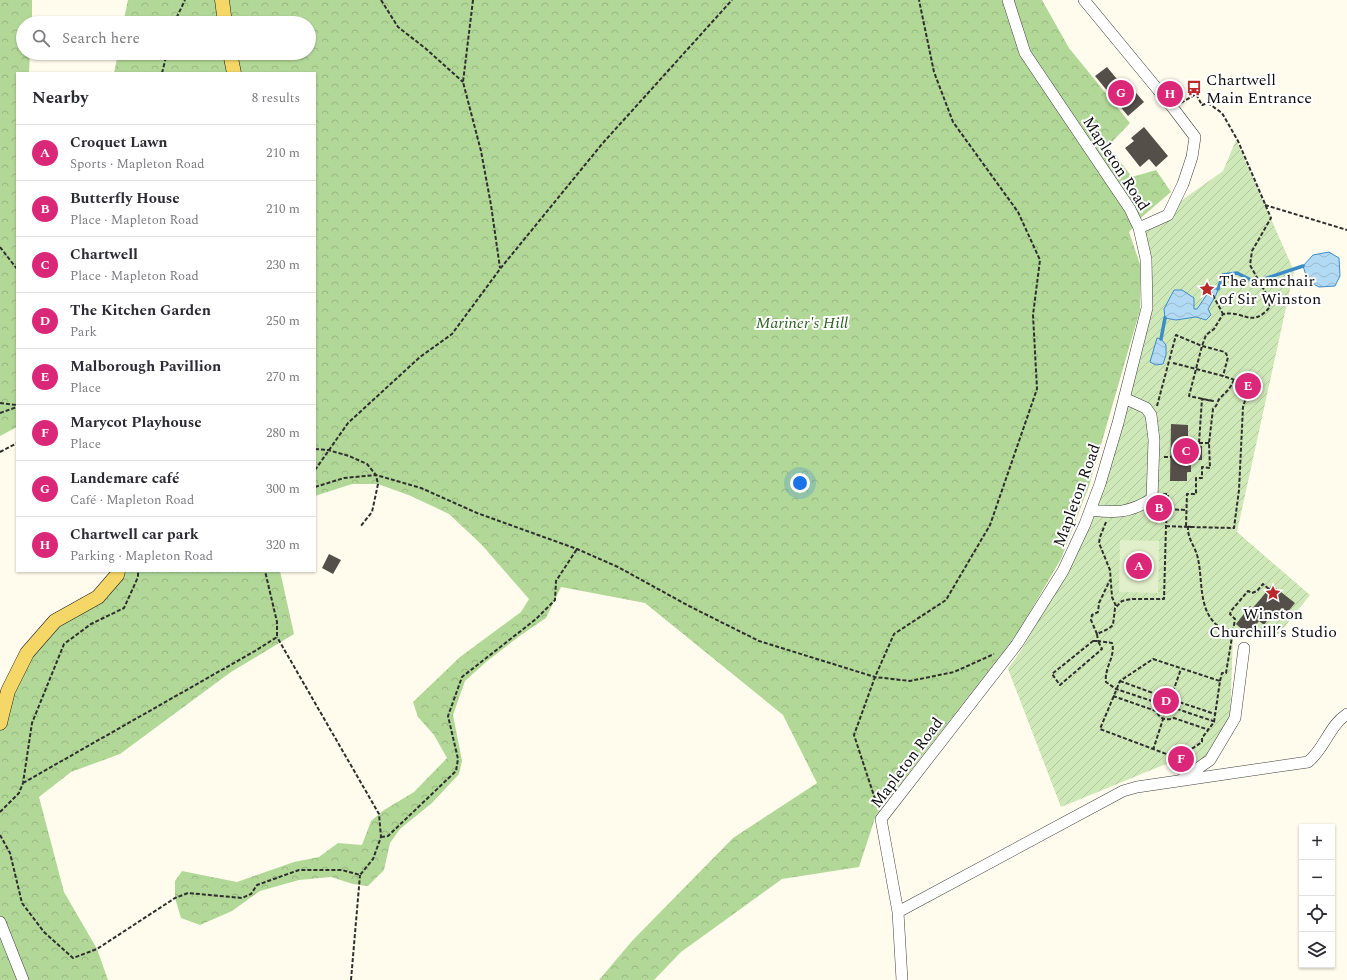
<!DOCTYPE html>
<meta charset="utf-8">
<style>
:root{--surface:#fff;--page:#f7f7f7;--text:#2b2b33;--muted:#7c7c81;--line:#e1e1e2;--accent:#db2777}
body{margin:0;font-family:Spectral,serif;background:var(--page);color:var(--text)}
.controls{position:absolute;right:12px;bottom:12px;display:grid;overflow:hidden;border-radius:0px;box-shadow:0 1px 3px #0004}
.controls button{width:36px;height:36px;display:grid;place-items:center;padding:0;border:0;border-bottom:1px solid var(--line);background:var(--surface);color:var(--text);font:20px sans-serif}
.you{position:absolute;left:800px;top:483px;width:14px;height:14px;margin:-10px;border:3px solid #fff;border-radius:50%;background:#1a73e8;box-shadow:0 0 0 6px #1a73e833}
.badge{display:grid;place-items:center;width:26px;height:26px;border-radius:50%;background:var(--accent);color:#fff;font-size:13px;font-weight:700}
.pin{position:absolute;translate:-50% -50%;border:2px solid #fff;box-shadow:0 1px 4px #0006}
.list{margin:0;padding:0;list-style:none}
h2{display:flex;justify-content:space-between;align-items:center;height:52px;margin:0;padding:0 16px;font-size:17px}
h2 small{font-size:13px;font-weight:400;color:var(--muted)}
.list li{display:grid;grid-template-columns:26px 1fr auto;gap:12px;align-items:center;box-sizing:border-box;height:56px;padding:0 16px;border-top:1px solid var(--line)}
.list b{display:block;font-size:15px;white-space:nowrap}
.list p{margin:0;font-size:13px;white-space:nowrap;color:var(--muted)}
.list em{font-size:13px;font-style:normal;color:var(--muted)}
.icon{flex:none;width:22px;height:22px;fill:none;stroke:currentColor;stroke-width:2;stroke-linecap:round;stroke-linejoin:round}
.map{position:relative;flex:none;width:1347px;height:980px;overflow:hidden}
.search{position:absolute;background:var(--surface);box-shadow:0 1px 3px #0004;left:16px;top:16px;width:300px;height:44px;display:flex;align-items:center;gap:10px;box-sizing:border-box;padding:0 14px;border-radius:22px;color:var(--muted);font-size:15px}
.panel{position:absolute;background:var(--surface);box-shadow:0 1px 3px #0004;left:16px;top:72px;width:300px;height:500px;border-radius:0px}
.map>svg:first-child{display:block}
.forest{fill:url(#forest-crowns)}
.garden{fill:url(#garden-furrows)}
.pitch{fill:#e1efca}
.water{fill:url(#water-waves);stroke:#3c8cca}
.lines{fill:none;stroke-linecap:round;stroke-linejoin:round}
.stream{stroke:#3c8cca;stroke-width:3.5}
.building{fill:#554f4a}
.minor-casing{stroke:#404040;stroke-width:12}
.major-casing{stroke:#1e1e1e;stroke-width:15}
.path{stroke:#2f2f2f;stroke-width:2;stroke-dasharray:4 2;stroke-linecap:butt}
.minor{stroke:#fff;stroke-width:11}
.major{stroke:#f5d767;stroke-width:14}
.labels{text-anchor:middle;stroke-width:4;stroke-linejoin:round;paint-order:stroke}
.poi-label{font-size:16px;fill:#0d0d0d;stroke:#fff;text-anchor:start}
.street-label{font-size:16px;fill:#0d0d0d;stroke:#fff}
.park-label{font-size:16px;font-style:italic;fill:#2b631f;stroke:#fff}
</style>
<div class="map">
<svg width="1347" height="980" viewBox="0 0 1347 980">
<defs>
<pattern id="forest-crowns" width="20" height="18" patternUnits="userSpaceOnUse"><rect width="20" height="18" fill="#b2d898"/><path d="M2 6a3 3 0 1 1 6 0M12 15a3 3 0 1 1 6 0" fill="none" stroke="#98b882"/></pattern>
<pattern id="garden-furrows" width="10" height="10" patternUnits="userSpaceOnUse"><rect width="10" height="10" fill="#cfe8b8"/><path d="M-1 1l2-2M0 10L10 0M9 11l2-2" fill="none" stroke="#b1c69d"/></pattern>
<pattern id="water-waves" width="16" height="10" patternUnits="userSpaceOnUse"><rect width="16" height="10" fill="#b3daf5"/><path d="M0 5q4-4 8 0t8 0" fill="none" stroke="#99bad1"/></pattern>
</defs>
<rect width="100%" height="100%" fill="#fffced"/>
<!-- forest -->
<path class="forest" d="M0 0H32V23H23V53H30L29 73H17V427L0 436Z
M128 0H1042L1069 48 1130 123 1108 146 1132 177 1156 170 1171 192 1143 216 1129 232 1140 264V310L1089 486 1061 559 1017 634 876 815 859 867 782 879 681 952 654 980H599L632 941 733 838 817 783 783 715 645 603 561 587 546 618 521 635 486 662 465 681 453 715 462 761 459 774 432 803 400 829 390 843 384 870 368 886 353 884 331 877 299 880 260 891 232 911 200 925 181 918 175 898V881L182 871 237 882 294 862 319 857 338 843 362 845 371 821 384 810 414 792 447 758 434 735 418 717 413 702 460 657 521 612 529 599 481 544 449 514 411 496 378 484H352L315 496V73H114L118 53H309V23H123Z
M114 571H280L294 634 231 672 120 754 71 772 39 797 64 892 97 949 108 980H0V718L7 689 57 624 92 598Z"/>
<!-- garden -->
<path class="garden" d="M1236 140 1294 271 1237 532 1310 595 1279 634 1233 636 1230 722 1203 764 1192 769 1166 764 1061 807 1008 669 1022 649 1066 572 1150 313 1144 227 1223 171Z"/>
<!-- pitch -->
<path class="pitch" d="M1120 540 1159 541 1158 593 1119 592Z"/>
<!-- water -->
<path class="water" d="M1329 252 1339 258 1340 276 1335 286 1319 287 1308 281 1303 266 1313 255Z
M1213 289H1218L1216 295 1208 309 1211 315 1206 320 1196 317 1176 320 1165 318 1164 309 1174 290H1182L1194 298V309H1197L1208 293Z
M1157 338 1161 339 1166 345V355L1163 364 1156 365 1150 362Z"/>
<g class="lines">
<!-- stream -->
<path class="stream" d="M1218 289 1223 275 1237 273 1255 282 1303 266
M1161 339 1165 318"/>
</g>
<!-- building -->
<path class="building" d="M1107 67 1126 90 1130 86 1144 102 1128 116 1095 76Z
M1144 127 1168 156 1156 167 1149 159 1140 167 1125 148 1134 141 1131 138Z
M1245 380 1254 383 1251 391 1243 388Z
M1171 424 1188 425V445L1202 446V460H1191V472H1187V481H1170Z
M329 554 341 560 333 574 322 568Z
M1272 585 1295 603 1282 619 1273 613 1264 625 1259 621 1251 632 1247 629 1245 632 1236 624 1250 606 1253 608Z"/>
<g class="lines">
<defs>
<path id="minor" d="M1084 0 1173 108 1195 137 1192 157 1183 184 1168 215 1139 228
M1091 510C1117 513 1129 513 1152 499L1154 440 1151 415 1146 408 1124 398
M1181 780 1210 760 1235 718 1244 648
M898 912 1123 791 1137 787 1308 762C1325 748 1329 726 1347 714
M0 922 23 980
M902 980 898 912 881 819 1017 644 1063 571 1085 524 1100 484 1118 423 1147 308 1146 259 1139 228 1130 209 1025 53 1008 0"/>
<path id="major" d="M222 0 225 23
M230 53 234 73
M0 723 8 691 27 653 55 621 98 597 117 575 118 571"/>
</defs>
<!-- minor casing -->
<use href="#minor" class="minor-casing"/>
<!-- major casing -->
<use href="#major" class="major-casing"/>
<!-- path -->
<path class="path" d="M381 0 398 27 425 48 463 82
M473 0 463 82 481 151 491 205 500 268
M174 23 185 0
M162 73 167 53
M1181 103 1196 94 1202 105 1208 103 1222 113 1238 141 1271 218 1252 251 1250 265 1268 297 1270 307C1251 329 1245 310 1223 314L1214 329 1206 335 1202 346 1189 396 1213 401 1202 399 1199 443 1188 442
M1265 205 1347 230
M0 247 17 269
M1210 290 1223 314
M1173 363 1223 376 1250 385 1243 407 1239 490 1234 528 1191 527
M0 403 17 405
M1157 406 1176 335 1202 346 1225 352 1228 357 1223 376
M0 413 17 407
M1199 443H1209
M315 449 328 450 349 456 367 464 376 475 378 484 372 512 360 527
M0 452 17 443
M1164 457H1171
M315 470 348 423 420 357 452 334 500 269 602 144 732 0
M315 487 344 478 376 475 421 488 477 513 577 549 618 567 689 606 759 641 875 677 910 681 954 672 994 654
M1163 494H1168L1166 526 1164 599H1131L1122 601 1115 608 1113 625 1108 629 1097 634 1098 641 1112 643C1116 656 1104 668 1106 682L1116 689 1164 705
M1163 509 1187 510
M1106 522 1100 537 1099 543 1110 570 1112 597 1116 606
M1166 526 1191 527 1186 526 1187 494H1196V478H1202V467L1210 468 1209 443 1213 409C1218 405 1217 401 1220 398 1227 391 1230 389 1234 380
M1188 526C1187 539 1196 547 1198 559 1203 581 1198 610 1218 626 1221 629 1228 629 1232 630
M1097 634 1091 620 1092 615 1098 612 1099 603 1110 580
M1093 641H1098L1102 649 1060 685 1052 674Z
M1153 659 1220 681 1214 722 1202 738V742L1187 752 1184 748 1174 749 1169 755 1100 729 1120 681Z
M1120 681 1161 696C1170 692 1175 694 1179 702L1215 714
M1220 681 1222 673H1226L1235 619 1230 614 1231 611 1248 591 1252 593 1257 591 1263 584 1269 589
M1113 696 1156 711C1160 719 1166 721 1174 718L1209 730
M1163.5 706a3.5 3.5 0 1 1 7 0a3.5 3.5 0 1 1-7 0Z
M1169 703 1181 669
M1171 707 1216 722
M1153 750 1166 710
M23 783 255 651 277 637V622L265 571
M877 805 854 735 875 677 894 634 946 600 990 525 1037 389 1033 315 1040 260 1018 212 953 122 934 72 919 0
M0 812 19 793 23 783 32 723 64 644 91 624 124 608 138 577V571
M0 835 10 853 22 903 44 932 73 958 97 949 175 898 188 893 242 898 251 894 257 885 299 870H342L360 875 373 859 381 837 379 814 277 637
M381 837 388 836 456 771 458 759 448 716 462 677 536 619 555 600 556 581 577 549
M351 980 360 875"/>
<!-- minor -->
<use href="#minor" class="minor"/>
<!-- major -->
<use href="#major" class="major"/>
</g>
<!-- icons -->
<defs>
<symbol id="bus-bare" viewBox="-9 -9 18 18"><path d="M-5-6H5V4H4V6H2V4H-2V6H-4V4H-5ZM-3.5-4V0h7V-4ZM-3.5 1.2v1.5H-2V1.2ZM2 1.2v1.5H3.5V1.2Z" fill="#ba282a" stroke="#fff" stroke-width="2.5" paint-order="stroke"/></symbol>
<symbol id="sight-bare" viewBox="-9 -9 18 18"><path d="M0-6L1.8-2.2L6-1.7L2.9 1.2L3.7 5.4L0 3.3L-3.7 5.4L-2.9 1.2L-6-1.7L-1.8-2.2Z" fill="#ba282a" stroke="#fff" stroke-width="2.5" paint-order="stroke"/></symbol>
</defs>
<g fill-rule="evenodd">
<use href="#bus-bare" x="1183" y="77" width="22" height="22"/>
<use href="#sight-bare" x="1196" y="278" width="22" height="22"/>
<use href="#sight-bare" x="1262" y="582" width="22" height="22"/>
</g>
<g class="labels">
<!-- poi labels -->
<g class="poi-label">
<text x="1206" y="85">Chartwell<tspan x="1206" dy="18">Main Entrance</tspan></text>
<text x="1219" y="286">The armchair<tspan x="1219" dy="18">of Sir Winston</tspan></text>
<text x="1273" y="619" text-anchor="middle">Winston<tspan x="1273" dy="18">Churchill’s Studio</tspan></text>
</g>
<!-- street labels -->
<g class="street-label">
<text transform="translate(1117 163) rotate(57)" y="6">Mapleton Road</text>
<text transform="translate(1076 495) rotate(-70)" y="6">Mapleton Road</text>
<text transform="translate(906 762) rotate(-53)" y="6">Mapleton Road</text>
</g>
<!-- park labels -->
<g class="park-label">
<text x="802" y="328">Mariner's Hill</text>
</g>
</g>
</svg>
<div class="controls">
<button>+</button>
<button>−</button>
<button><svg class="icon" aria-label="locate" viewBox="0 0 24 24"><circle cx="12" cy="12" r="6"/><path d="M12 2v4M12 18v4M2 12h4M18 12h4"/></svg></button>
<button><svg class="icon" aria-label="layers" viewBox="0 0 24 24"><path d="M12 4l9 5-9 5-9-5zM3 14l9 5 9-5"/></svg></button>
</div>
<div class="you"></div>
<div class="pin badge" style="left:1139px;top:566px">A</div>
<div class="pin badge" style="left:1159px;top:508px">B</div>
<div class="pin badge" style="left:1186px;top:451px">C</div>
<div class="pin badge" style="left:1166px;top:701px">D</div>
<div class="pin badge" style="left:1248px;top:386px">E</div>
<div class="pin badge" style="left:1181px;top:759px">F</div>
<div class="pin badge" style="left:1121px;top:93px">G</div>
<div class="pin badge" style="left:1170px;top:94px">H</div>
<div class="search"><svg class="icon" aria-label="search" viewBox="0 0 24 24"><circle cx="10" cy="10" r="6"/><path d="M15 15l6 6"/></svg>Search here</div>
<section class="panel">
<h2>Nearby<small>8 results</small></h2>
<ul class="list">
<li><span class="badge">A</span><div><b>Croquet Lawn</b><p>Sports · Mapleton Road</p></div><em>210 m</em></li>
<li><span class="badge">B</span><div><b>Butterfly House</b><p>Place · Mapleton Road</p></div><em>210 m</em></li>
<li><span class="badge">C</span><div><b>Chartwell</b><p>Place · Mapleton Road</p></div><em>230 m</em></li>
<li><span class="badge">D</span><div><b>The Kitchen Garden</b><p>Park</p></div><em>250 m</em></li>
<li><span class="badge">E</span><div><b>Malborough Pavillion</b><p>Place</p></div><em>270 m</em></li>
<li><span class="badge">F</span><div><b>Marycot Playhouse</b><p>Place</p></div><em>280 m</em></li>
<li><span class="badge">G</span><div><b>Landemare café</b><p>Café · Mapleton Road</p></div><em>300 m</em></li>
<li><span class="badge">H</span><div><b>Chartwell car park</b><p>Parking · Mapleton Road</p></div><em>320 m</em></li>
</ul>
</section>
</div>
